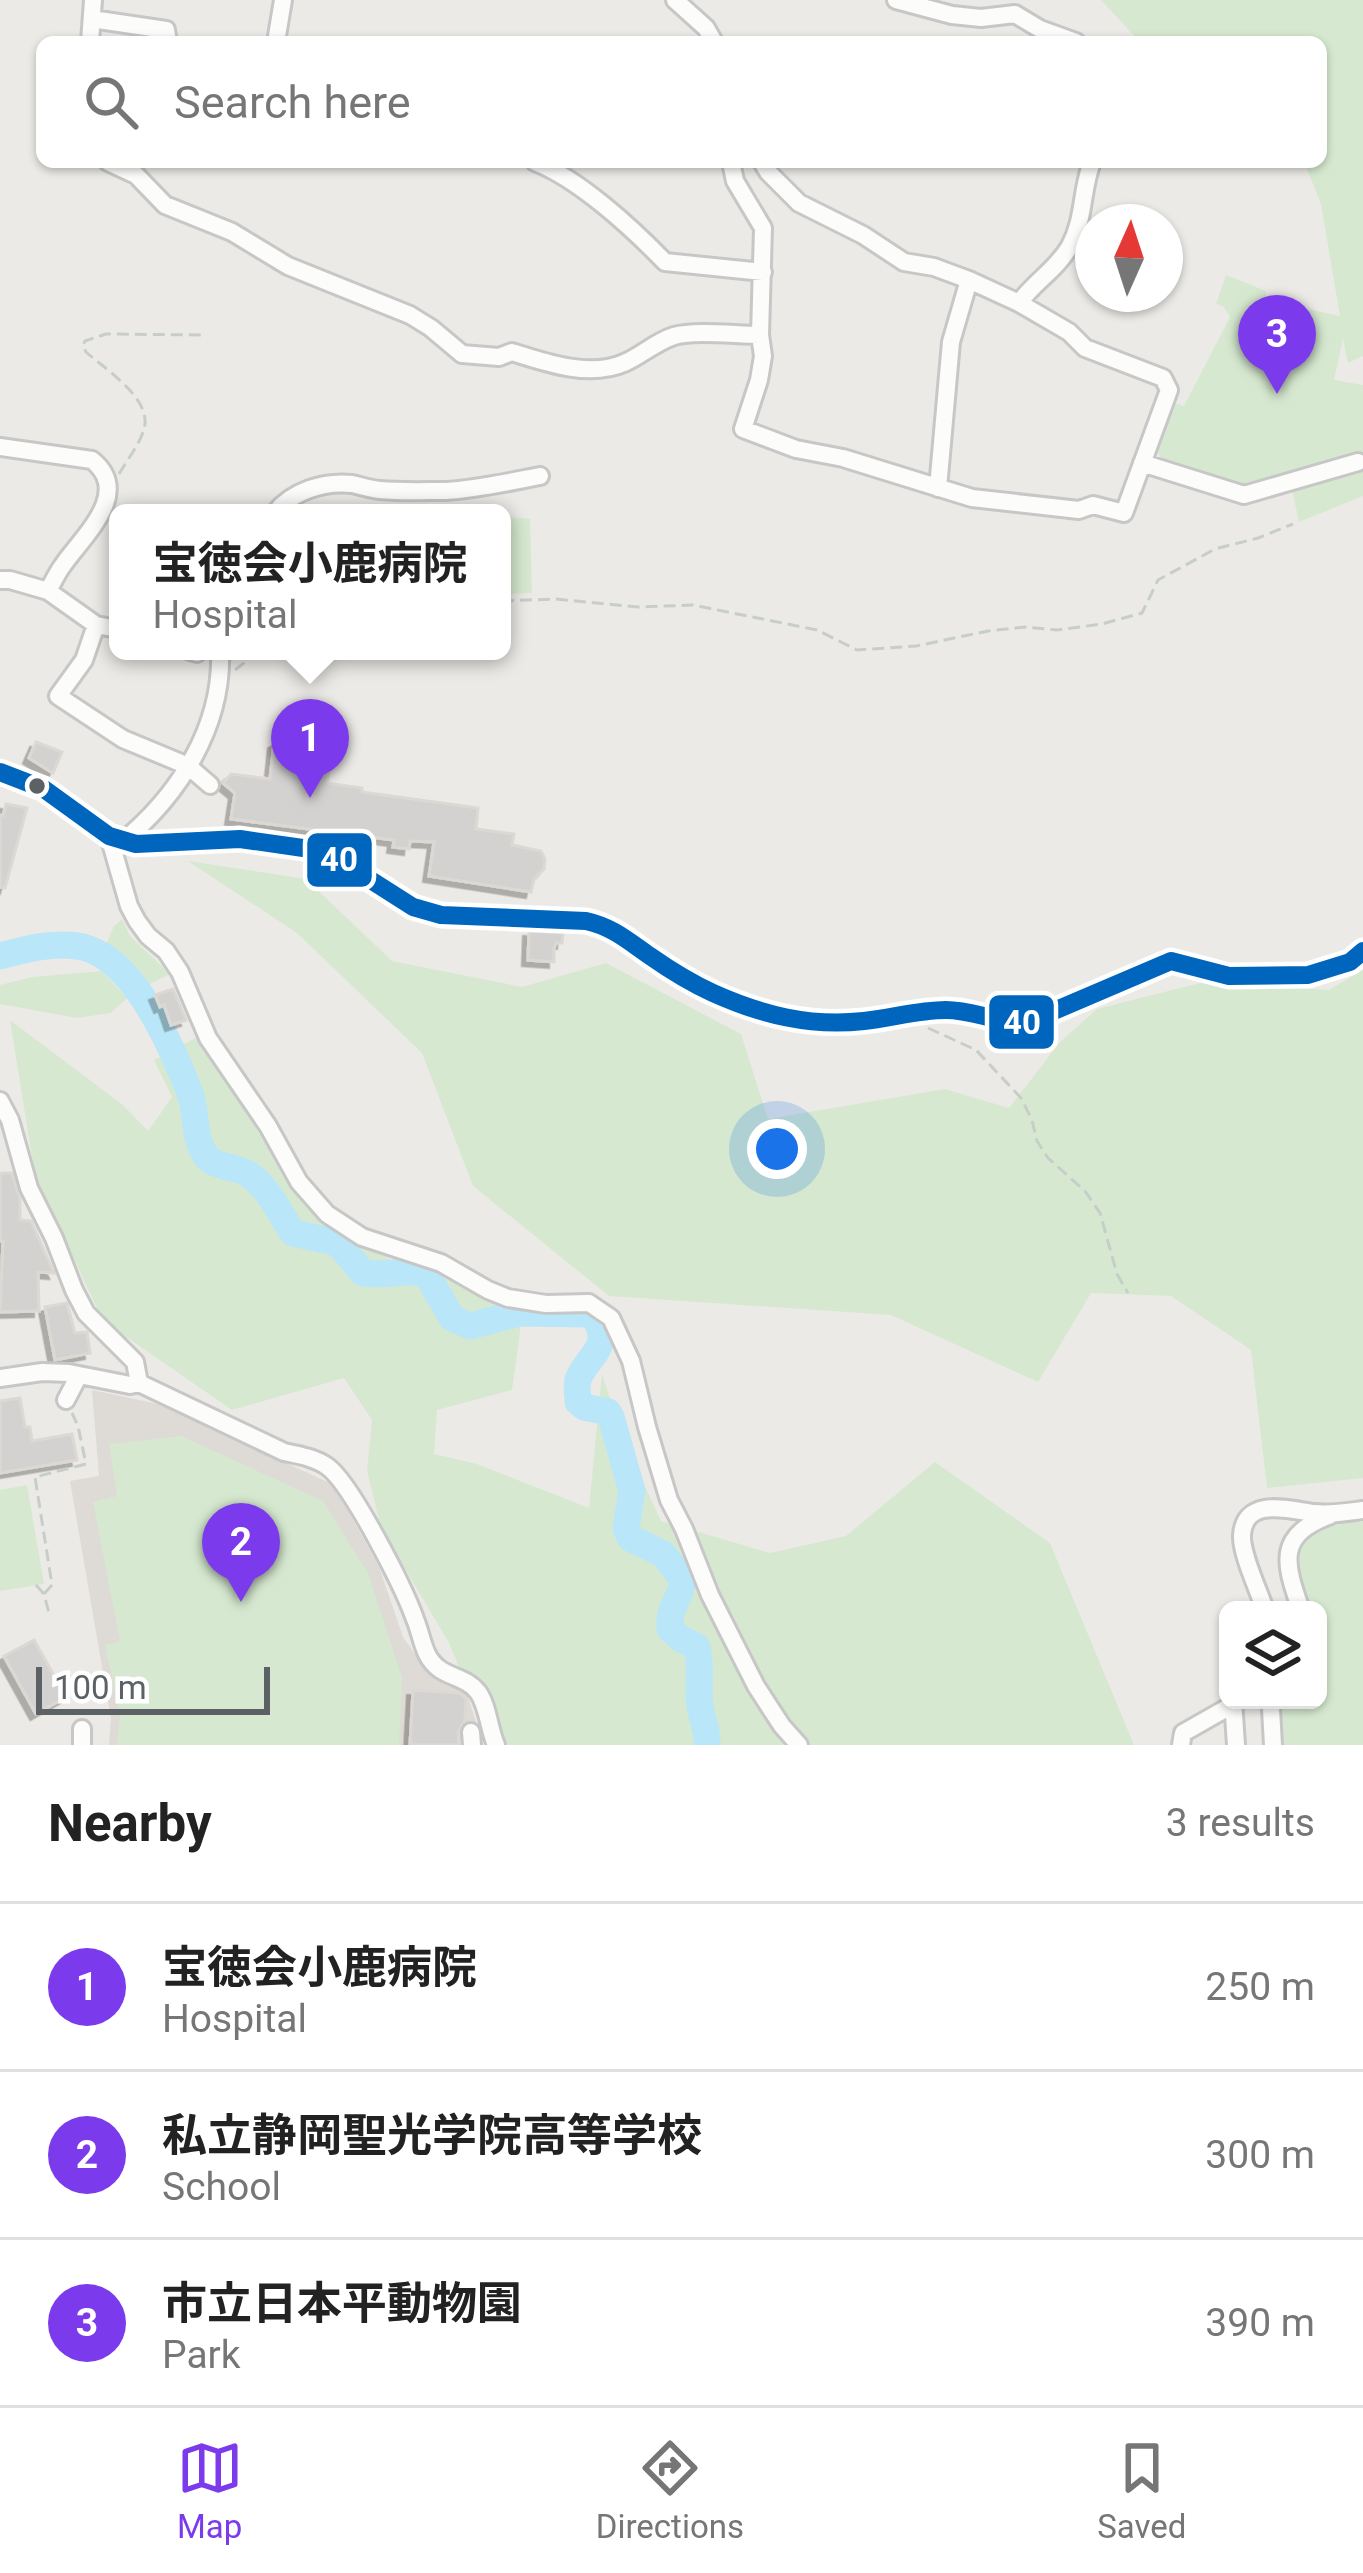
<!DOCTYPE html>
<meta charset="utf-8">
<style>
:root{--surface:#fff;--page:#f6f6f6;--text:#222;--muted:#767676;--line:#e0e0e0;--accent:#7c3aed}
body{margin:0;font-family:Roboto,"Noto Sans JP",sans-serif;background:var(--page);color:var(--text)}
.controls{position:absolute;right:36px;bottom:36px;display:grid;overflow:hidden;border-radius:18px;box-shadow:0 3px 9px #0004}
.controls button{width:108px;height:108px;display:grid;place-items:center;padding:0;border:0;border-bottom:3px solid var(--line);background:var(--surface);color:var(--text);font:60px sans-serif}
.compass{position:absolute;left:1075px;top:204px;width:108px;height:108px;border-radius:50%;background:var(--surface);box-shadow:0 3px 9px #0004;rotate:3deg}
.scale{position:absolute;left:36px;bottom:30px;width:234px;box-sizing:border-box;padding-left:12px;border:6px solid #5b6165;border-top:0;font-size:33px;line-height:42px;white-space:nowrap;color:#5b6165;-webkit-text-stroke:9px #fff;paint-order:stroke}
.you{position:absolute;left:777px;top:1149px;width:42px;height:42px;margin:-30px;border:9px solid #fff;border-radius:50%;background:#1a73e8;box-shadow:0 0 0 18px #1a73e833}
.badge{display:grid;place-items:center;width:78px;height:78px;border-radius:50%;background:var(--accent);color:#fff;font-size:39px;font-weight:700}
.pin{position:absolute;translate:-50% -99px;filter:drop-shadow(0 3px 6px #0008)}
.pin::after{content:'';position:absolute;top:63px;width:42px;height:36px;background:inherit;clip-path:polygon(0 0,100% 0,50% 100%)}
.popup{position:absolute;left:109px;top:504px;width:402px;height:156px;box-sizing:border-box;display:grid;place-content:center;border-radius:18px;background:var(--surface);filter:drop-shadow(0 3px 9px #0005);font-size:39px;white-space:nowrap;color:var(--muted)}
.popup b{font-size:45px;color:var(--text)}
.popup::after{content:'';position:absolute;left:50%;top:100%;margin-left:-24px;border:24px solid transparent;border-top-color:var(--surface)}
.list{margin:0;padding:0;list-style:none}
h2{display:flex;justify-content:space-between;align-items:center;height:156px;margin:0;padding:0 48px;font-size:51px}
h2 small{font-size:39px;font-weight:400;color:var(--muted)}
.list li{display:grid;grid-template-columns:78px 1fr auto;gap:36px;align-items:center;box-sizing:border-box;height:168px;padding:0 48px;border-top:3px solid var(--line)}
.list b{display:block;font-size:45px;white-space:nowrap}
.list p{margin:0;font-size:39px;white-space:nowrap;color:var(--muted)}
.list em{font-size:39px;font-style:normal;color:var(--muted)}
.icon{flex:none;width:66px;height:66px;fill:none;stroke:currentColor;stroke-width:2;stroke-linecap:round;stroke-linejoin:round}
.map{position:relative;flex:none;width:1363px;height:1745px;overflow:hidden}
.search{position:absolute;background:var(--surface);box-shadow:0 3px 9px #0004;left:36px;right:36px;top:36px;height:132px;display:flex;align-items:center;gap:30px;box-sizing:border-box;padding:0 42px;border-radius:18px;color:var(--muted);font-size:45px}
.sheet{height:660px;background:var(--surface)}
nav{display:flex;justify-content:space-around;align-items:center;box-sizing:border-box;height:168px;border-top:3px solid var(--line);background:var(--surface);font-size:33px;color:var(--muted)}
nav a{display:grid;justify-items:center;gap:6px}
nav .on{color:var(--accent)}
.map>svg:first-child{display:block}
.education{fill:#dedad5}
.green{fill:#d6e9d0}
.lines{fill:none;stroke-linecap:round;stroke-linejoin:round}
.river{stroke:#b9e6f8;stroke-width:27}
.building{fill:#d4d2d0;stroke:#dcd9d5;stroke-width:3;filter:url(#shadow)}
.minor-casing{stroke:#c7c7c7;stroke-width:22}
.path{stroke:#c7cec9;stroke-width:3;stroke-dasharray:12 6;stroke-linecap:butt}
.minor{stroke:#fcfcfb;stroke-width:16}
.bus-1-casing{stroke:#fff;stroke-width:27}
.bus-1{stroke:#0065bd;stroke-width:18}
.bus-dot{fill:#5b6165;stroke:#fff;stroke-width:4.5}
.line-badge{stroke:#fff;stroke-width:4.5}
.badge-label{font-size:33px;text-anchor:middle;font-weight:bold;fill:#fff}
</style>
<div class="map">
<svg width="1363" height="1745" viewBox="0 0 1363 1745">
<defs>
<filter id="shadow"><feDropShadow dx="-5.5" dy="5.5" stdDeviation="0" flood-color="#0004"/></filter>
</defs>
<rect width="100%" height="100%" fill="#eceae6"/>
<!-- education -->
<path class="education" d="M92 1390 158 1404 334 1485 379 1567 403 1637 426 1670 466 1690 483 1745H109L111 1719 70 1481 99 1476Z"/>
<!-- green -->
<path class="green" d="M1101 0H1363V356L1348 363 1343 339 1334 380 1363 385V496L1299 522 1289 476 1250 486 1230 485 1162 462 1156 446 1171 402 1184 406 1230 317 1223 306 1216 304 1226 275 1266 291V300L1340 316 1321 204 1304 162H1321V42H1140Z
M502 516 530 519 532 593 502 594Z
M188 861 306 879 392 961 522 987 606 963 741 1034 768 1119 945 1089 1009 1108 1060 1042 1097 1009 1204 982 1329 990 1363 970V1478L1267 1488 1251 1350 1171 1296 1091 1293 1038 1382 891 1315 609 1296 473 1186 422 1053 297 933Z
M122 919 130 936 170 974 140 989 104 949 114 926Z
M102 971 127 998 111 1013 77 1018 0 1004V985L33 977Z
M10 1020 123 1105 148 1131 172 1097 154 1060 199 1036 304 1205 393 1261 444 1273 477 1291 521 1325 512 1390 437 1410 434 1454 477 1464 589 1508 602 1374 624 1441 661 1521 770 1553 846 1536 935 1462 1050 1543 1134 1745H509L481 1720 449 1643 381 1528 367 1471 372 1420 344 1378 232 1410 103 1321 35 1176Z
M181 1436 323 1501 368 1573 402 1678 399 1745H117L120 1714 105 1645 120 1641 93 1502 117 1496 109 1444Z
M27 1485 44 1584 0 1591V1490Z
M1363 1516V1745H1280L1279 1700H1318V1610H1309C1305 1598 1298 1585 1296 1572 1291 1530 1329 1520 1363 1516Z"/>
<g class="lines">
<!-- river -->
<path class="river" d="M0 956C26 949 56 941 83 947 135 960 172 1047 190 1093 197 1112 193 1138 206 1156 215 1168 236 1166 248 1174 267 1185 281 1215 293 1233L338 1243 363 1273C385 1277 403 1269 426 1273L452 1318 470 1326 519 1313 592 1314C616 1348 586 1355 578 1380 576 1387 578 1395 578 1402L584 1407 608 1412 611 1417 632 1491 626 1528 630 1538 663 1554 683 1580C680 1602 668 1606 670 1629L680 1638 697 1647C702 1667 697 1686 700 1706 702 1720 708 1731 707 1745"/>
</g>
<!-- building -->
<path class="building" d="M287 737 295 755 330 759 327 783 362 788V792L478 808 476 829 514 834 512 845 541 851 545 859 544 869 534 879 531 892 429 876 434 842 410 841 409 849 393 847 394 840 231 819 235 793 223 783 231 774 270 779 274 743Z
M36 742 62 752 53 773 29 758Z
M6 804 27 808 5 888 0 887V815L3 816Z
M529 931 563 933 562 943H556L554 948V962L528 960Z
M173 989 186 1020 171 1025 164 1005 160 1007 155 995Z
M0 1173H12L20 1199V1220L31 1221 54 1273 38 1272 39 1311 0 1312 3 1241H0Z
M67 1303 75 1333 87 1332 90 1353 55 1360 45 1307Z
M20 1398 25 1427H30L32 1441 72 1434 77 1460 0 1473V1401Z
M34 1640 66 1697 36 1714 4 1656Z
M413 1690 460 1693 466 1698 465 1721 458 1732 459 1745H410Z"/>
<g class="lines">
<defs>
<path id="minor" d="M675 0 706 28 714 42
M896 0 952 15 981 18 1015 14 1040 29 1076 42
M92 19 166 30 168 42
M90 42 93 0
M276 42 283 0
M108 162 136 175 165 205 232 232 288 266 410 315 431 328 462 354 499 357 512 352C546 363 590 378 624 363 641 356 655 342 674 336 696 330 735 335 760 335
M535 162C579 179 632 228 665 262L763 272
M731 162 735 181 763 228 760 335 763 356 759 380 743 429 796 449 843 458 972 498 1079 510 1093 505 1124 513 1169 390 1163 378 1085 348 1069 332 1019 303 969 280 934 267 904 262 863 235 799 203 768 172 762 162
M1019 303C1034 282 1057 269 1070 246 1085 218 1081 190 1092 162
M0 447 92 460C133 493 83 536 63 565 57 573 53 582 48 591
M1142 463 1244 495 1358 462
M938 488 951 342 969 280
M275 513C292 491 324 481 352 484 361 486 370 489 380 490 401 492 425 491 446 491 478 489 509 482 540 476
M0 580H10L48 591 96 625 118 629
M96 625 84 660 58 696 123 739 188 766 210 785
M190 651 197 653
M0 772 44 789 109 836 136 844 240 839 317 850 333 856 413 907 441 915 586 921C613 927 628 941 650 956 670 970 691 983 713 993 762 1015 810 1027 864 1021 891 1018 919 1010 946 1010 974 1010 999 1024 1028 1022L1171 961 1229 976 1308 975 1350 962 1363 951
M109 836 129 906 137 921 148 936 166 951 180 972 208 1038 268 1126 299 1182 327 1214 362 1237 441 1263 488 1290 508 1298 546 1304 589 1303 611 1318 631 1361 647 1427 669 1500 684 1529 710 1595 756 1686 782 1726 799 1745
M123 841C179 795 223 726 220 651
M0 1101 10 1120 29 1188 54 1238 74 1290 86 1313 135 1362 139 1383
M0 1378 42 1372 69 1373 130 1385 139 1383 284 1452C299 1455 316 1458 328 1467 352 1485 404 1588 415 1619 420 1631 422 1644 427 1654 439 1679 463 1673 478 1692 488 1706 489 1729 496 1745
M66 1400 79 1375
M1265 1610C1259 1591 1241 1554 1242 1535 1245 1496 1290 1510 1314 1513 1331 1515 1347 1512 1363 1510
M1301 1610C1285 1564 1275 1535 1331 1515
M1233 1700 1236 1745
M471 1732 472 1745
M82 1745V1729
M1181 1745 1183 1733 1234 1704
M1273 1745 1271 1709 1274 1700"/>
</defs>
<!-- minor casing -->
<use href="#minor" class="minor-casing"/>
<!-- path -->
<path class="path" d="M119 474C127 460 140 444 144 429 153 399 105 369 86 352L83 345 85 341 106 334 202 335
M502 601 555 599 638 607 693 605 817 630 857 650 916 646 988 631 1025 627 1057 630 1102 624 1142 613 1158 580 1215 549 1258 538 1293 524
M235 670 259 651
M928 1028 976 1050 1021 1098 1032 1120 1037 1141 1048 1158 1085 1191 1100 1213 1117 1274 1128 1293
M36 1585 44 1594 49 1613
M44 1594 52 1585 35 1477 86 1464 78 1426 72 1413"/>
<!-- minor -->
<use href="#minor" class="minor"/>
<defs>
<path id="bus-1" d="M0 772 44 789 109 836 136 844 240 839 317 850 333 856 413 907 441 915 586 921C613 927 628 941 650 956 670 970 691 983 713 993 762 1015 810 1027 864 1021 891 1018 919 1010 946 1010 974 1010 999 1024 1028 1022L1171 961 1229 976 1308 975 1350 962 1363 951"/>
</defs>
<!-- bus-1 casing -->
<use href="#bus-1" class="bus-1-casing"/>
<!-- bus-1 -->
<use href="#bus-1" class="bus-1"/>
</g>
<!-- markers -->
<circle class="bus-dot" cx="37" cy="786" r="10"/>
<g class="line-badge">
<rect x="305" y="831" width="69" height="58" rx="12" fill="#0065bd"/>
<rect x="987" y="993" width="69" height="58" rx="12" fill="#0065bd"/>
</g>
<g class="badge-label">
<text x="339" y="871">40</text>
<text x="1022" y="1034">40</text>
</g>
</svg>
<div class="controls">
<button><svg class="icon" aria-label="layers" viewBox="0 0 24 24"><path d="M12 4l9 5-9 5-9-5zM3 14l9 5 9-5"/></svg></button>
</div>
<svg class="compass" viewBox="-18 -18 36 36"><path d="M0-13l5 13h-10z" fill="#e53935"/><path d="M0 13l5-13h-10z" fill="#767676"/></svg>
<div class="scale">100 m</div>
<div class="you"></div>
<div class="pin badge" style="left:310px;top:798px">1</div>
<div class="popup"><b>宝徳会小鹿病院</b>Hospital</div>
<div class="pin badge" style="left:241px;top:1602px">2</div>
<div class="pin badge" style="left:1277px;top:394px">3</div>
<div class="search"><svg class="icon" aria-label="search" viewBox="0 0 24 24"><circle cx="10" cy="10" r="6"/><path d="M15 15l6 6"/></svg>Search here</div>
</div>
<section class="sheet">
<h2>Nearby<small>3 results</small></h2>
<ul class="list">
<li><span class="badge">1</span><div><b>宝徳会小鹿病院</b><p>Hospital</p></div><em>250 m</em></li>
<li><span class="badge">2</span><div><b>私立静岡聖光学院高等学校</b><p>School</p></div><em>300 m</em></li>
<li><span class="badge">3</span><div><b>市立日本平動物園</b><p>Park</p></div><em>390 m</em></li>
</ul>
</section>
<nav>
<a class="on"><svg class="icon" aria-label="map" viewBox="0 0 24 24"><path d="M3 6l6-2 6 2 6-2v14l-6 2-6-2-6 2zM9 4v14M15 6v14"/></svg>Map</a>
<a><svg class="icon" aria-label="directions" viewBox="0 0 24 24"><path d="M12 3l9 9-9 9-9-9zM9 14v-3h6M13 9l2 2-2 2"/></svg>Directions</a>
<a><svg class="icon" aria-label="saved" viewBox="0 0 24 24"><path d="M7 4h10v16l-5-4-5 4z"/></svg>Saved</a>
</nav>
